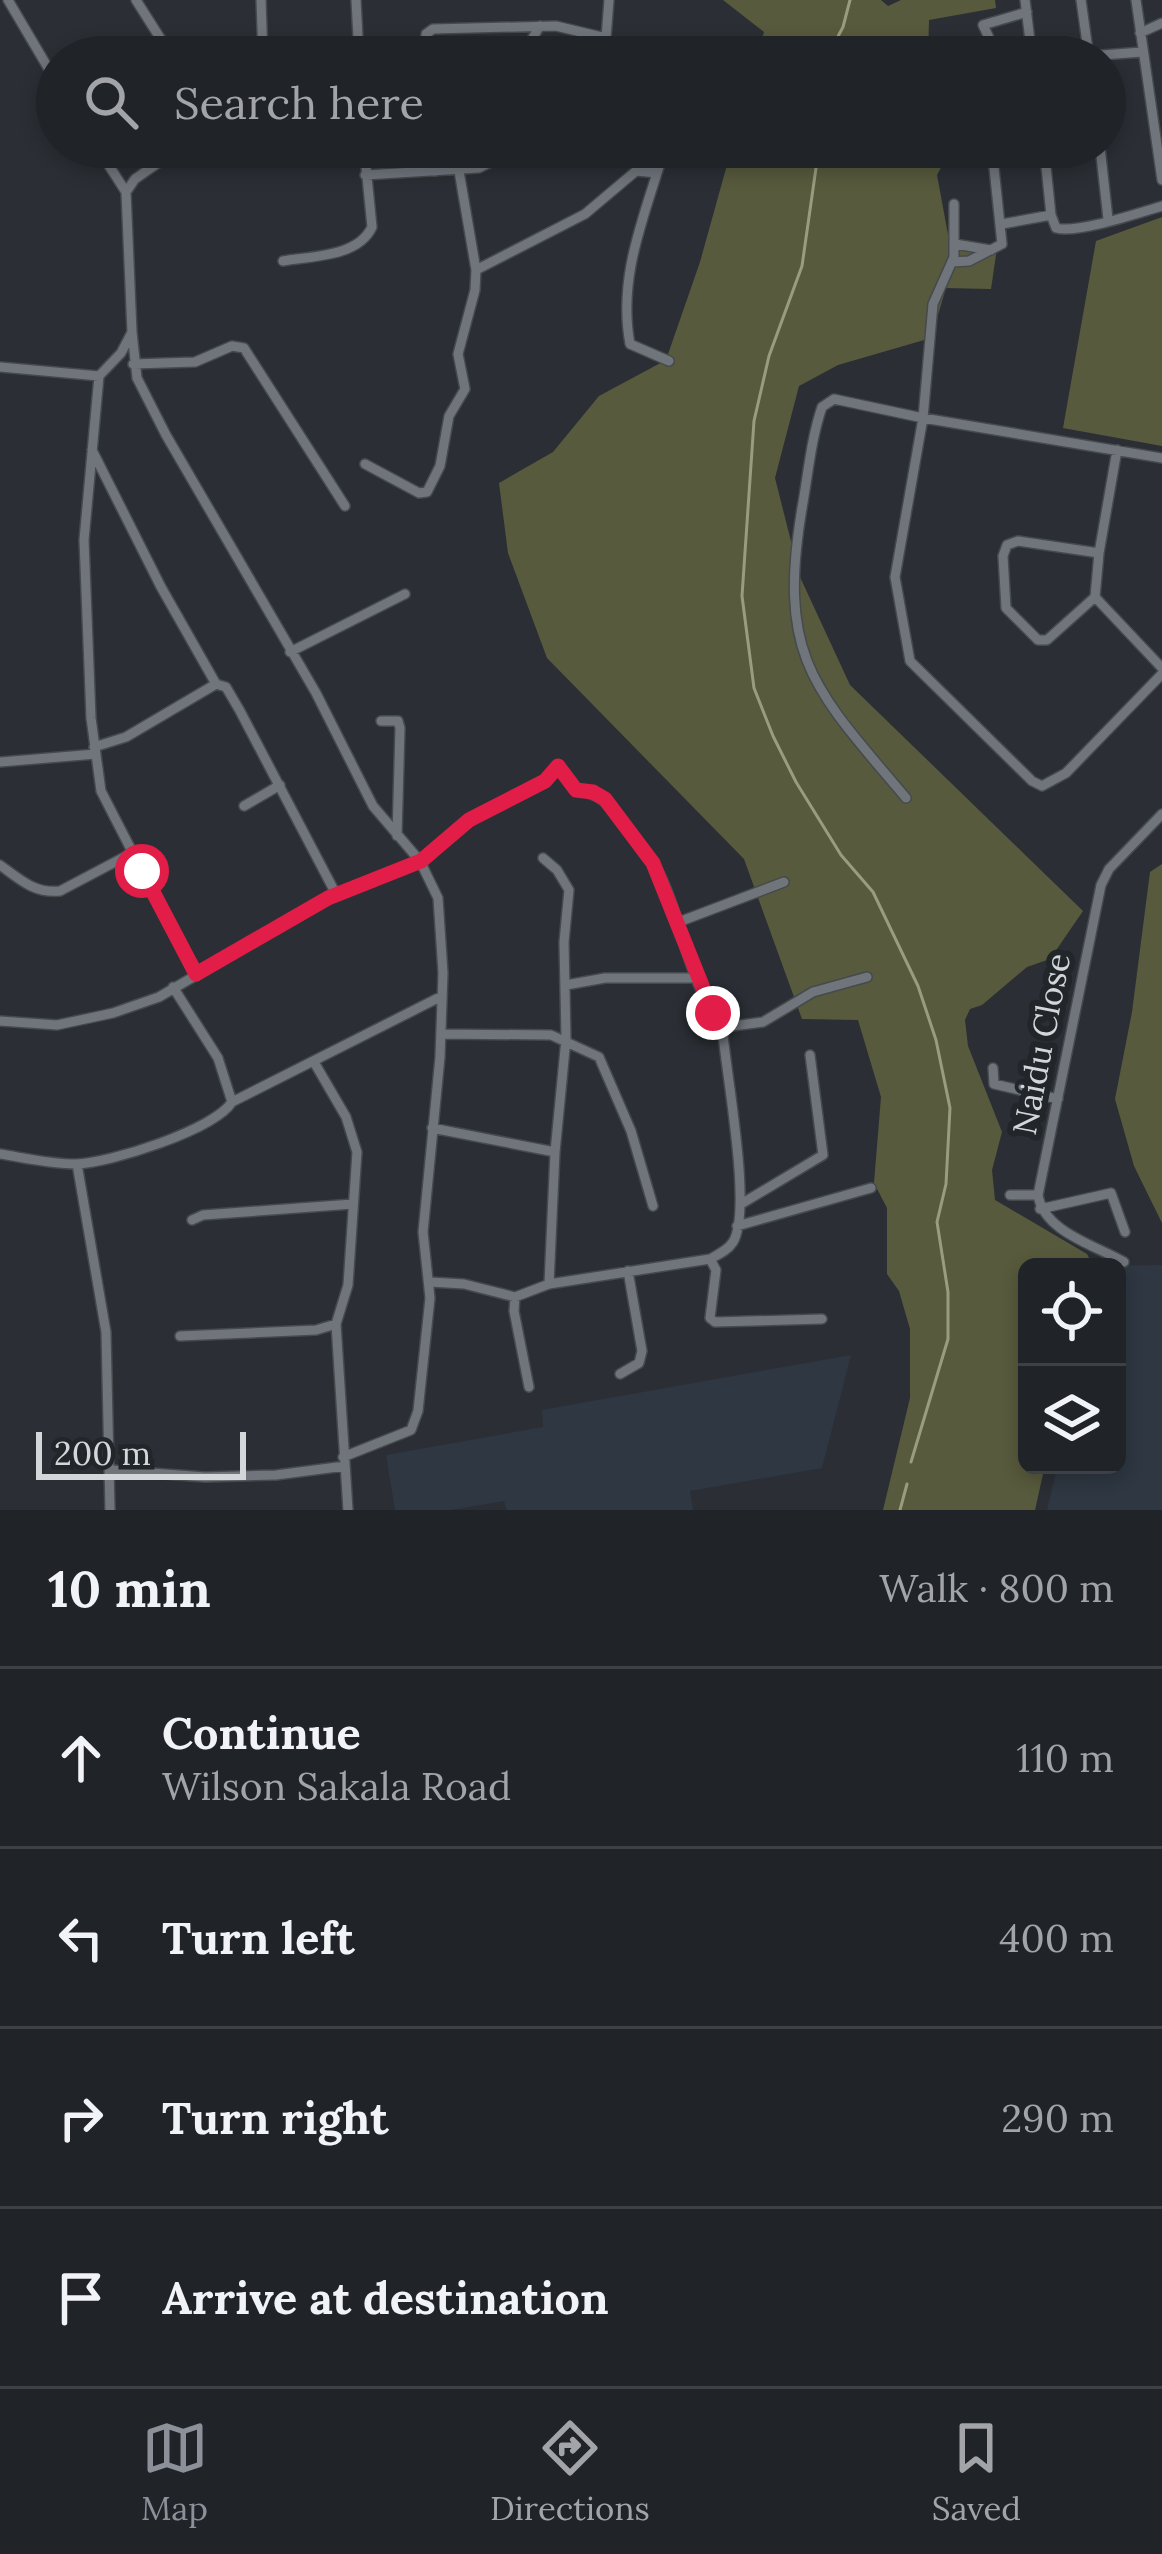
<!DOCTYPE html>
<meta charset="utf-8">
<style>
:root{--surface:#202328;--page:#282b30;--text:#f1f3f6;--muted:#a2a4a8;--line:#3d4045;--accent:#8c9099}
body{margin:0;font-family:Lora,serif;background:var(--page);color:var(--text)}
.controls{position:absolute;right:36px;bottom:36px;display:grid;overflow:hidden;border-radius:18px;box-shadow:0 6px 18px #0003}
.controls button{width:108px;height:108px;display:grid;place-items:center;padding:0;border:0;border-bottom:3px solid var(--line);background:var(--surface);color:var(--text);font:60px sans-serif}
.scale{position:absolute;left:36px;bottom:30px;width:210px;box-sizing:border-box;padding-left:12px;border:6px solid #d3d7da;border-top:0;font-size:33px;line-height:42px;white-space:nowrap;color:#d3d7da;-webkit-text-stroke:9px #21262b;paint-order:stroke}
.stop{position:absolute;width:36px;height:36px;margin:-27px;border:9px solid #e11d48;border-radius:50%;background:#fff}
.stop.end{background:#e11d48;border-color:#fff;box-shadow:0 3px 12px #0008}
.list{margin:0;padding:0;list-style:none}
h2{display:flex;justify-content:space-between;align-items:center;height:156px;margin:0;padding:0 48px;font-size:51px}
h2 small{font-size:39px;font-weight:400;color:var(--muted)}
.list li{display:grid;grid-template-columns:78px 1fr auto;gap:36px;align-items:center;box-sizing:border-box;height:180px;padding:0 48px;border-top:3px solid var(--line)}
.list b{display:block;font-size:45px;white-space:nowrap}
.list p{margin:0;font-size:39px;white-space:nowrap;color:var(--muted)}
.list em{font-size:39px;font-style:normal;color:var(--muted)}
.icon{flex:none;width:66px;height:66px;fill:none;stroke:currentColor;stroke-width:2;stroke-linecap:round;stroke-linejoin:round}
.map{position:relative;flex:none;width:1162px;height:1510px;overflow:hidden}
.search{position:absolute;background:var(--surface);box-shadow:0 6px 18px #0003;left:36px;right:36px;top:36px;height:132px;display:flex;align-items:center;gap:30px;box-sizing:border-box;padding:0 42px;border-radius:66px;color:var(--muted);font-size:45px}
.sheet{height:876px;background:var(--surface)}
nav{display:flex;justify-content:space-around;align-items:center;box-sizing:border-box;height:168px;border-top:3px solid var(--line);background:var(--surface);font-size:33px;color:var(--muted)}
nav a{display:grid;justify-items:center;gap:6px}
nav .on{color:var(--accent)}
.map>svg:first-child{display:block}
.built{fill:#2e3742}
.green{fill:#585a3d}
.lines{fill:none;stroke-linecap:round;stroke-linejoin:round}
.stream{stroke:#999d7d;stroke-width:3}
.minor-casing{stroke:#454a4d;stroke-width:12}
.minor{stroke:#70757c;stroke-width:9}
.route{stroke:#e11d48;stroke-width:15}
.labels{text-anchor:middle;stroke-width:12;stroke-linejoin:round;paint-order:stroke}
.street-label{font-size:33px;fill:#d3d7da;stroke:#21262b}
</style>
<div class="map">
<svg width="1162" height="1510" viewBox="0 0 1162 1510">
<rect width="100%" height="100%" fill="#2b2f35"/>
<!-- built -->
<path class="built" d="M1162 1265V1510H1047L1058 1465H1117V1267L1104 1266Z
M851 1355 822 1468 690 1491 693 1510H507L504 1501 451 1510H395L386 1455 543 1427 542 1410Z"/>
<!-- green -->
<path class="green" d="M723 0H881L888 6 901 0H995L996 8 929 20 928 57H757L764 32Z
M732 147H952L937 175 949 240 997 248 991 289 946 288 931 338 838 365 799 386 775 478 800 577 850 685 1083 911 1050 959 1027 967 982 1005 970 1009 965 1020 968 1046 1002 1132 992 1170 995 1200 1087 1254 1094 1267H1027V1465H1045L1035 1510H883L910 1398V1329L899 1291 887 1274V1208L874 1183 881 1097 858 1020 802 1019 744 859 547 658 508 553 499 483 553 452 599 396 666 360 700 262Z
M1162 217V446L1063 428 1096 241Z
M1162 864V1223L1134 1166 1115 1099 1132 1012 1150 872Z"/>
<g class="lines">
<!-- stream -->
<path class="stream" d="M827 57 843 27 850 0
M819 147 802 266 769 356 754 421 742 596 754 688 773 736 796 782 841 855 873 892 918 986 936 1040 950 1108 946 1184 937 1222 948 1292V1339L911 1462
M900 1510 907 1484"/>
<defs>
<path id="minor" d="M8 0 57 83
M136 0 162 41 185 57
M261 0 263 57
M356 0 359 57
M1025 0 1032 57
M1081 0 1089 57
M1136 0 1162 180
M1140 33 1162 23
M603 46 634 57
M287 57 359 54
M427 57 426 34 433 29 556 26 606 38
M521 57 540 26
M599 57 606 38 609 0
M998 57 983 25 1027 12
M1076 57 1142 52
M97 147 126 192
M434 147 436 171
M665 147C646 213 617 275 630 344L669 361
M1044 147 1051 215 1056 228C1077 234 1138 213 1162 206
M1100 147 1108 219
M365 175 479 168 521 147
M954 204V257L933 304 923 418 895 577 910 661 1032 781 1042 786 1066 773 1162 674
M1002 224 1051 215
M955 244 991 250
M283 261C312 256 358 257 372 227L364 147
M952 262 969 261 1002 244 994 168 987 147
M476 270 585 214 636 171 657 173
M132 332 137 378 166 435 316 693 373 806 420 861 438 898 443 973 440 1057 423 1232 430 1298 418 1411 411 1430 343 1457
M133 364 195 362 232 346 244 348 345 506
M0 367 99 376 121 353 132 332 126 192 135 179 181 147
M99 376 84 540 91 718 101 791 195 974
M92 450 161 587 216 684 226 687 240 711 336 894
M1117 450 1099 553 1095 597 1162 668
M365 464 419 493 427 492 440 466 449 416 465 389 458 354 475 290 476 270 459 171
M1095 597 1047 640H1038L1006 608 1003 556 1007 545 1018 541 1099 553
M290 652 405 594
M381 721H398L400 728 397 836
M94 747 126 737 216 684
M0 762 96 754
M906 798C814 689 777 658 802 508 808 475 811 439 822 407L834 399 923 418 1162 458
M244 806 280 785
M543 858 557 870 569 890 564 942 566 1039 555 1152 549 1284
M0 865C19 879 35 894 60 891L132 853
M676 923 784 882
M566 985 605 978H697
M173 987 218 1058 232 1102
M0 1021 57 1025 113 1013 159 997 328 898 420 861 469 820 545 781 558 766 576 790C607 796 606 804 625 827 634 839 646 851 654 864 684 915 684 982 725 1027L763 1022 813 992 867 977
M441 1034 551 1035 599 1057 631 1131 653 1206
M314 1062 346 1117 357 1152 348 1285 336 1324 348 1510
M993 1068 994 1084 1058 1099
M432 1128 555 1152
M0 1154C25 1158 51 1164 76 1164 110 1163 214 1130 232 1102L442 996
M77 1164 106 1332 110 1510
M1010 1195H1038
M741 1204 823 1155 810 1055
M1040 1209 1111 1193 1125 1232
M192 1220 203 1215 353 1204
M737 1226 871 1188
M710 1259 716 1270 710 1318 715 1322 822 1319
M1124 1262C1095 1245 1044 1232 1038 1195L1101 885 1109 869 1162 814
M430 1282 464 1284 515 1297 549 1284 710 1259C719 1254 728 1250 733 1242 753 1209 725 1069 722 1025
M515 1297 514 1311 529 1387
M180 1336 316 1330 336 1324
M620 1374 639 1363 642 1351 628 1271
M112 1470 205 1477 276 1475 345 1466"/>
</defs>
<!-- minor casing -->
<use href="#minor" class="minor-casing"/>
<!-- minor -->
<use href="#minor" class="minor"/>
</g>
<g class="lines">
<!-- route -->
<path class="route" d="M142 871 196 974 328 898 421 861 469 820 545 781 558 766 576 790 593 792 605 799 653 863 713 1013"/>
</g>
<g class="labels">
<!-- street labels -->
<g class="street-label">
<text transform="translate(1041 1044) rotate(-79)" y="12">Naidu Close</text>
</g>
</g>
</svg>
<div class="controls">
<button><svg class="icon" aria-label="locate" viewBox="0 0 24 24"><circle cx="12" cy="12" r="6"/><path d="M12 2v4M12 18v4M2 12h4M18 12h4"/></svg></button>
<button><svg class="icon" aria-label="layers" viewBox="0 0 24 24"><path d="M12 4l9 5-9 5-9-5zM3 14l9 5 9-5"/></svg></button>
</div>
<div class="scale">200 m</div>
<div class="stop" style="left:142px;top:871px"></div>
<div class="stop end" style="left:713px;top:1013px"></div>
<div class="search"><svg class="icon" aria-label="search" viewBox="0 0 24 24"><circle cx="10" cy="10" r="6"/><path d="M15 15l6 6"/></svg>Search here</div>
</div>
<section class="sheet">
<h2>10 min<small>Walk · 800 m</small></h2>
<ul class="list">
<li><svg class="icon" aria-label="ahead" viewBox="0 0 24 24"><path d="M12 20V5M6 11l6-6 6 6"/></svg><div><b>Continue</b><p>Wilson Sakala Road</p></div><em>110 m</em></li>
<li><svg class="icon" aria-label="left" viewBox="0 0 24 24"><path d="M17 20v-9H6M10 6l-5 5 5 5"/></svg><div><b>Turn left</b></div><em>400 m</em></li>
<li><svg class="icon" aria-label="right" viewBox="0 0 24 24"><path d="M7 20v-9h11M14 6l5 5-5 5"/></svg><div><b>Turn right</b></div><em>290 m</em></li>
<li><svg class="icon" aria-label="arrive" viewBox="0 0 24 24"><path d="M6 21V4h12l-3 4 3 4H6"/></svg><div><b>Arrive at destination</b></div></li>
</ul>
</section>
<nav>
<a class="on"><svg class="icon" aria-label="map" viewBox="0 0 24 24"><path d="M3 6l6-2 6 2 6-2v14l-6 2-6-2-6 2zM9 4v14M15 6v14"/></svg>Map</a>
<a><svg class="icon" aria-label="directions" viewBox="0 0 24 24"><path d="M12 3l9 9-9 9-9-9zM9 14v-3h6M13 9l2 2-2 2"/></svg>Directions</a>
<a><svg class="icon" aria-label="saved" viewBox="0 0 24 24"><path d="M7 4h10v16l-5-4-5 4z"/></svg>Saved</a>
</nav>
